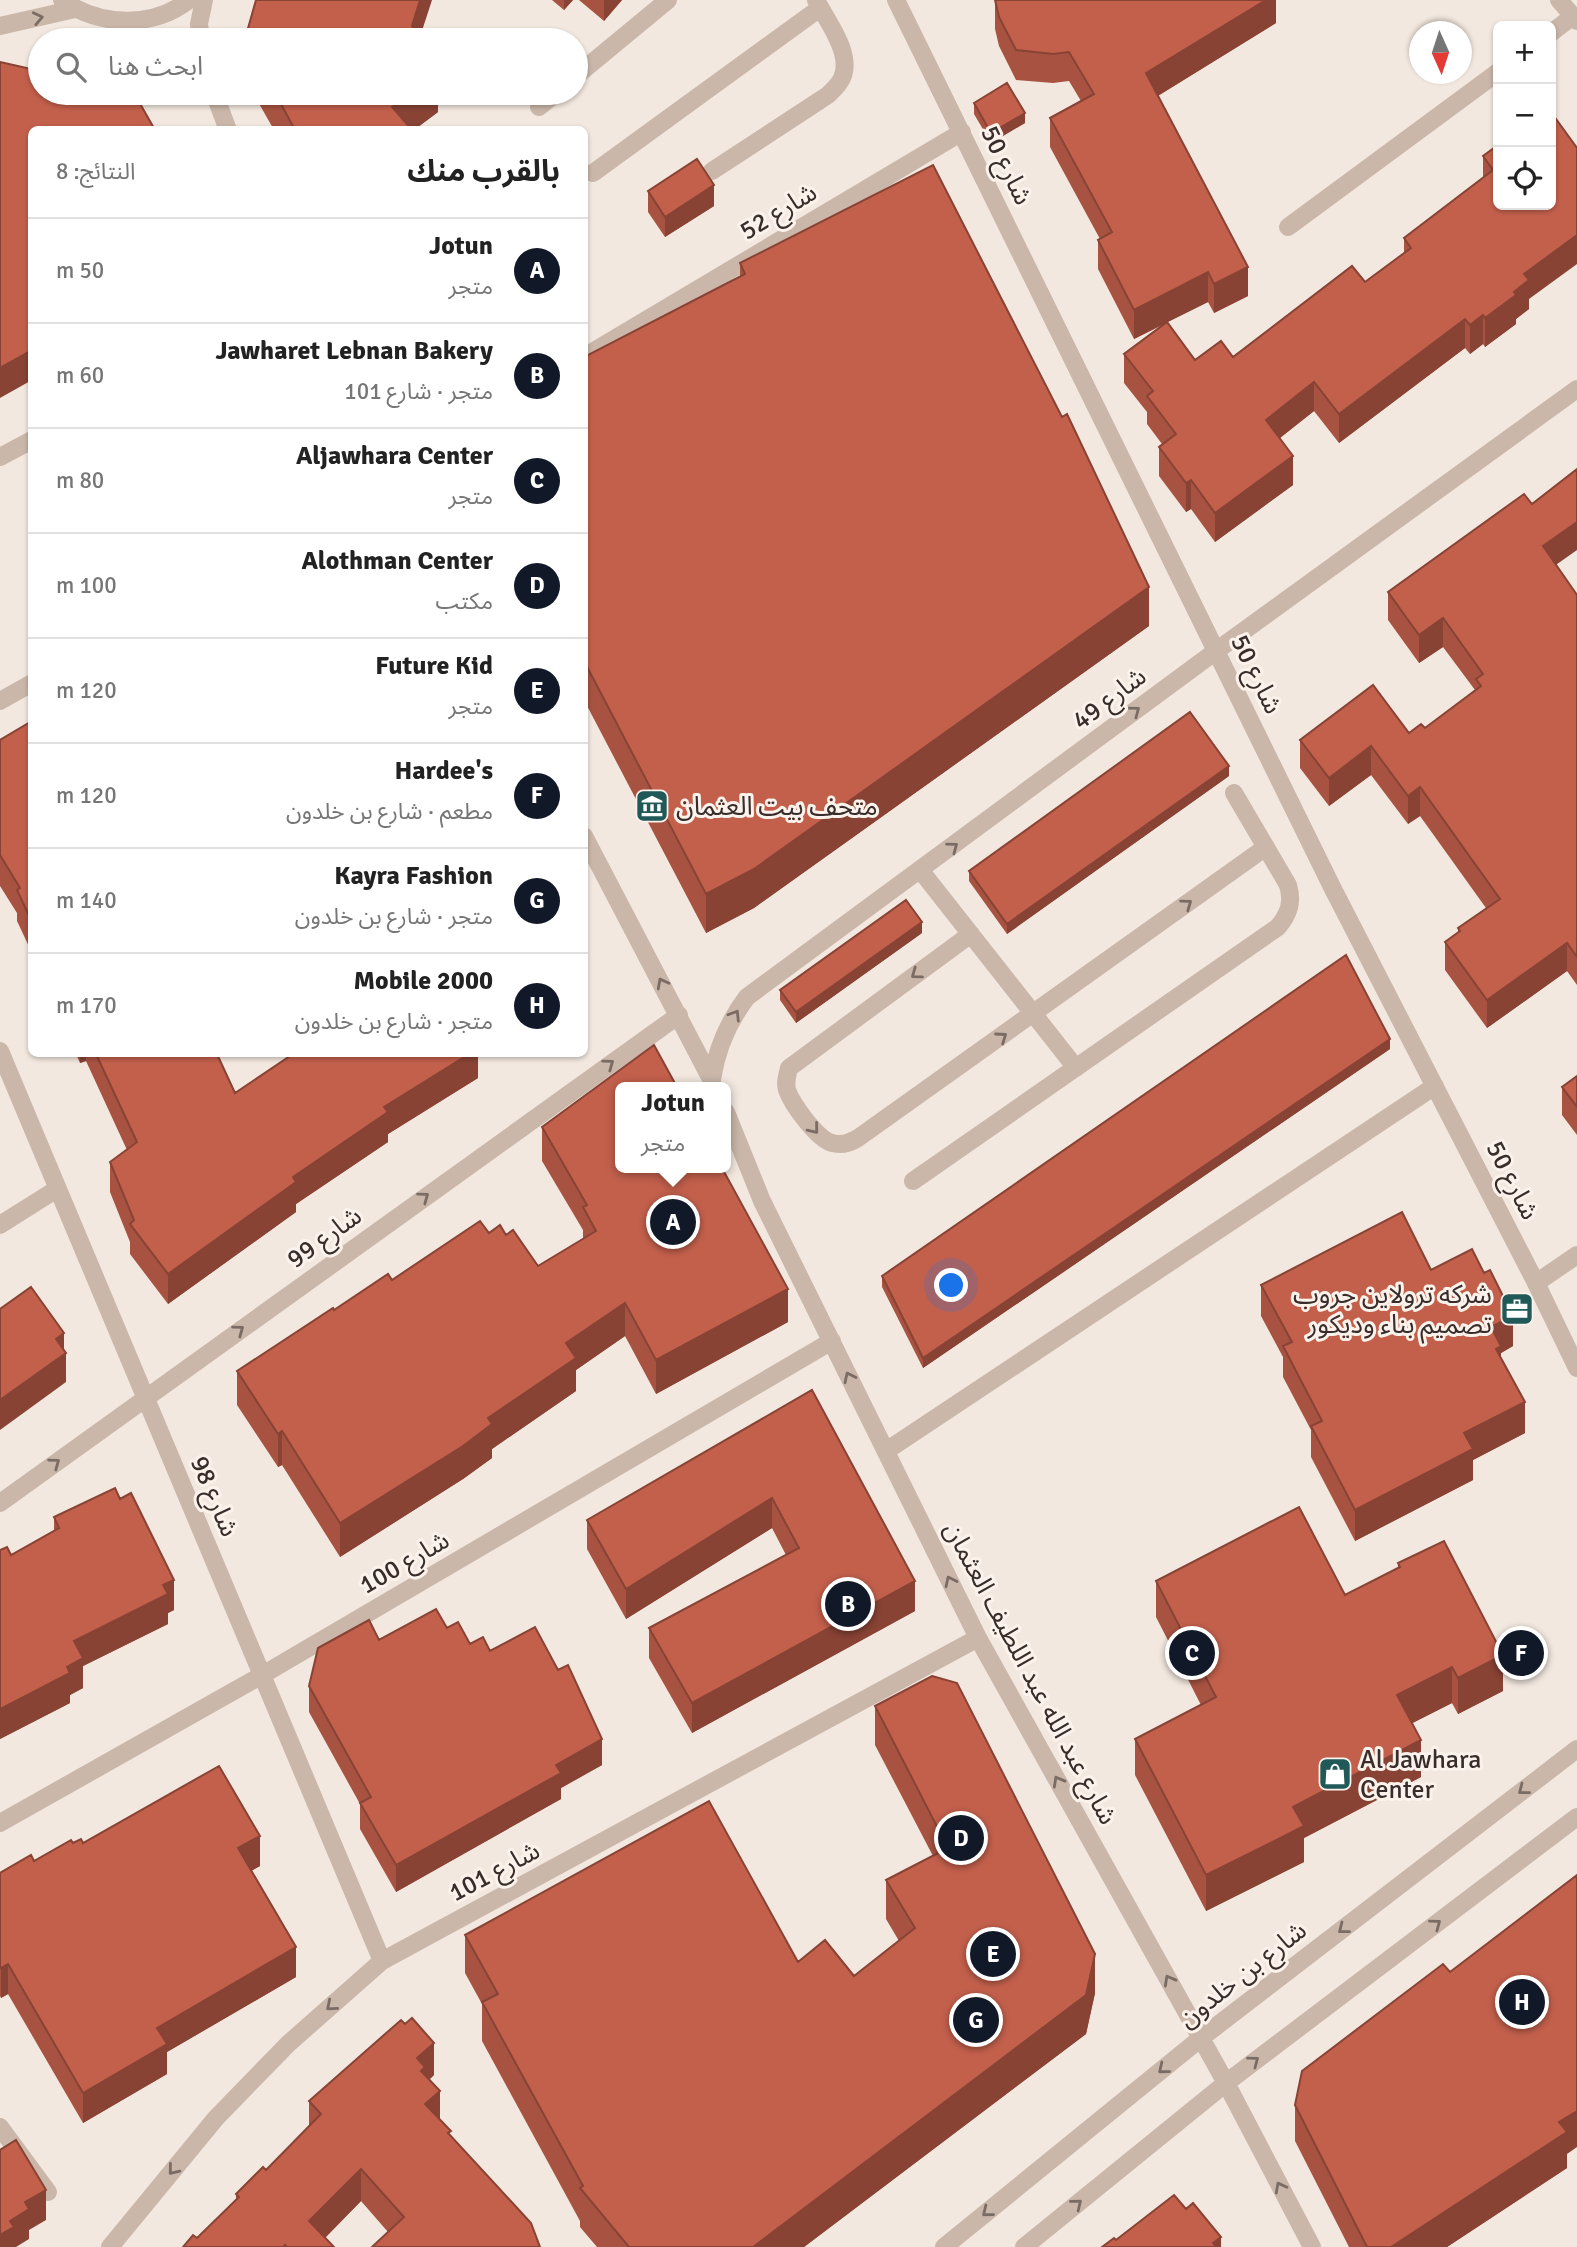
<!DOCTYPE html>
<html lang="ar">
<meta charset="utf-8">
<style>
:root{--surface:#fff;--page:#f2f2f2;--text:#222;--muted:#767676;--line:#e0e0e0;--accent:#111827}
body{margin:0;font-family:Signika,"Noto Sans Arabic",sans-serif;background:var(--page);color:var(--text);direction:rtl}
.controls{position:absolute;right:21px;top:21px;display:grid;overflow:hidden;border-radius:10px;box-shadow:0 2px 5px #0004}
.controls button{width:63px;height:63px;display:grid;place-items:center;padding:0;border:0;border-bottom:2px solid var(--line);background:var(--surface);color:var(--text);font:35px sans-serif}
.compass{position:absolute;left:1409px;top:21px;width:63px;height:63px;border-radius:50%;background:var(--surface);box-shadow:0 2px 5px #0004;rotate:177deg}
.you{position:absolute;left:952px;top:1286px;width:24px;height:24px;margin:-18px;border:5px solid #fff;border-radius:50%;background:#1a73e8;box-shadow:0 0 0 10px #1a73e833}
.badge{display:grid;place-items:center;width:46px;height:46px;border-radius:50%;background:var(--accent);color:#fff;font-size:23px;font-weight:700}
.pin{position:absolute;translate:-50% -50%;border:4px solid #fff;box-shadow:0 2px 7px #0006}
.popup{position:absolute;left:615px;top:1082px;width:116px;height:91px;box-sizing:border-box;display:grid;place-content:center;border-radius:10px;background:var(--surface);filter:drop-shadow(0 2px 5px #0005);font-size:23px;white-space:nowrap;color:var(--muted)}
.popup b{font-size:26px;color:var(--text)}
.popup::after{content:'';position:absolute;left:50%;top:100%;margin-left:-14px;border:14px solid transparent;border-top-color:var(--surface)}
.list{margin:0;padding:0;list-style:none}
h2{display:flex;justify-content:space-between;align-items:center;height:91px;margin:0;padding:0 28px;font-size:30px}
h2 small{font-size:23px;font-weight:400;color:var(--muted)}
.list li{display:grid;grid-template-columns:46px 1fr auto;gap:21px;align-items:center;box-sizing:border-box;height:105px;padding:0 28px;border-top:2px solid var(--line)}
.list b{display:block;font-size:26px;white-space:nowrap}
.list p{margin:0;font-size:23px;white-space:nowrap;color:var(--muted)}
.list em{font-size:23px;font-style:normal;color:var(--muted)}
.icon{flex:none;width:38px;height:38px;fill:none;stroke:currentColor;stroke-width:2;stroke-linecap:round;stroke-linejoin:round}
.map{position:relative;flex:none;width:1577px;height:2247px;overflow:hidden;direction:ltr}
.search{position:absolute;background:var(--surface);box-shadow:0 2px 5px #0004;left:28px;top:28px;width:560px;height:77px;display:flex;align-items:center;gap:18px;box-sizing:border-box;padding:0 24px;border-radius:38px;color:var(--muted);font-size:26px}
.panel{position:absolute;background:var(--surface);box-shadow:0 2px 5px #0004;left:28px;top:126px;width:560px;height:931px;border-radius:10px;direction:rtl}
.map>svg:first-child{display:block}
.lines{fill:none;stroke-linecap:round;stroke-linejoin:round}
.minor{stroke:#cab7aa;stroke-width:18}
.wall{fill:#a85341}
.shaded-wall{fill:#884335}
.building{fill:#c3604c;stroke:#884335;stroke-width:2}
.oneway{stroke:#7a6b64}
.labels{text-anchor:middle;stroke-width:6;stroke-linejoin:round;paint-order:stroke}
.street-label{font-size:26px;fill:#382d2a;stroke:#faf2eb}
.poi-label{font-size:26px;fill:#382d2a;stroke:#faf2eb;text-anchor:start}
</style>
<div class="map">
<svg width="1577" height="2247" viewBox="0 0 1577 2247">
<rect width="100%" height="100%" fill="#f2e8df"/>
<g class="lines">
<!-- minor -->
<path class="minor" d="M62 0C99 26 152 29 189 0
M896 0 1332 887 1536 1283 1577 1368
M1559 0 1577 21
M0 26 75 9
M1551 33 1573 16
M201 40 199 24 204 0
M576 76 668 0
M214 93 228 130
M539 107 556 93
M712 171 828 95C833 90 839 85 842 78 853 54 827 21 816 0
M593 173 820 8
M1288 227 1498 72
M584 357 962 132
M0 457 32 440
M0 701 32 683
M584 836 712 1081
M921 871 1076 1068
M971 934 789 1068C787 1076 785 1082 787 1090 792 1104 817 1139 832 1143 842 1146 850 1143 858 1138L1266 847
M0 1051C125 1355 257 1657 382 1961
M712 1079C717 1047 728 1022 747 997L1216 651 1577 389
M726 1112 762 1201 978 1638 1226 2083 1312 2247
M913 1181 1278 927C1289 914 1293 902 1288 885L1234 793
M0 1225 57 1189
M1536 1283 1577 1255
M886 1451 1435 1086
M0 1503 679 1015
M0 1823 264 1674 832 1341
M0 2127 48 2192
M110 2247 216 2118 288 2044 382 1961 978 1638
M944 2247 1201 2038 1577 1749
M1024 2247 1226 2083 1577 1817"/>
</g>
<!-- wall -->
<path class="wall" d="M552 0H573L564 10Z
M579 0H622L604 21Z
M995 0H1276V23L1158 96 1248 296 1214 313 1208 302 1167 322 1195 360 1233 357 1365 282 1404 253V238L1483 178V156L1498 145 1529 299V309L1516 319V324L1485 347 1483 344 1470 354 1465 348 1339 443 1314 411 1280 438 1293 485 1215 542 1191 509 1186 512 1159 476V447L1162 444 1147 424V412L1124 383V354L1166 323 1134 339 1098 269V240L1100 239 1050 147V118L1081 101 1069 81 1053 83 1016 80 999 46 995 29Z
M253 93H438V112L414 130H274Z
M974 103 1025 123 991 143 974 114Z
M648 191 714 206 665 237 648 212Z
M740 263 1062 417 1149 626 754 908 706 933 584 700V357L740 277Z
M1556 565 1577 595V985L1567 971 1487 1028 1445 970V942L1458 933V928L1486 908 1420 816 1408 824 1371 775 1329 806 1300 768V740L1409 733 1425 728 1475 690 1443 647 1419 663 1388 620V592Z
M32 721V953L17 921V913L0 886V740Z
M1229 776 1007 934 969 881V871Z
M922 933 796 1023 780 1000V990Z
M1390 1049 923 1368 882 1287V1276Z
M76 1054H217L235 1093 478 1054V1078L388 1134V1142L296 1204V1212L168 1304 130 1254V1242L110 1192V1162L127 1150 86 1061 80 1063Z
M1577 1076V1135L1562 1115V1087Z
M542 1127 788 1322 656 1394 625 1336 576 1370V1391L492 1449V1458L463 1479 340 1557 282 1465 278 1467 237 1405V1371L334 1310 392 1280 489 1233 506 1235 538 1266 583 1239V1230L542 1161Z
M1431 1270 1513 1346 1501 1353V1357L1525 1433 1473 1460V1480L1355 1541 1311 1457V1430L1283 1377V1357L1261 1316V1285Z
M812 1390 915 1611 692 1733 649 1658V1628L786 1555 772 1528 626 1619 587 1549V1520Z
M54 1517 174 1610 168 1613V1624L83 1666V1688L70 1695V1703L0 1739V1550L11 1555 54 1531Z
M1398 1563 1503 1691 1458 1714 1452 1703 1412 1723 1421 1777 1304 1838V1862L1206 1911 1135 1775V1739L1201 1705 1156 1617V1581L1345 1595 1398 1568Z
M447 1628 470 1644 490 1651 602 1765 561 1788V1799L396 1892 360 1829V1804L309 1712V1686L379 1640Z
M875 1706 1095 1993 1086 2034 804 2247H597L580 2227V2221L482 2041V2004L465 1973V1935L798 1962 854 1976 899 1941 886 1919V1880L933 1856 875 1745Z
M73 1843H83L260 1866 251 1871 296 1977 167 2052V2074L83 2123 8 1994 1 1998 0 1996V1873L34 1861Z
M434 2075 429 2080 440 2119 451 2136 540 2247 388 2232 361 2201 325 2238 334 2247H183L197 2238 236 2199V2194L266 2170 309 2126V2101Z
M1295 2105 1567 2154V2168L1447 2247H1349L1295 2141Z"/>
<!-- shaded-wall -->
<path class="shaded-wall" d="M420 0H432L419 40 412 26Z
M564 0H573L564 10Z
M604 0H622L604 21Z
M1266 0H1276V23L1146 103V73Z
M412 93H438V112L414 130H392V107Z
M1025 113V123L991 143V133Z
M714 185V206L665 237V217Z
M1577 235V264L1529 299V309L1516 319V324L1485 347V318L1514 292 1524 274Z
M1248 267V296L1214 313V284Z
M1208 272V302L1134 339V310Z
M1483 315V344L1470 354V325Z
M1465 319V348L1339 443V414Z
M32 350V380L0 398V368Z
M1314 382V411L1266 449V420Z
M1293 456V485L1215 542V513Z
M1191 480V509L1186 512V483Z
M1577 522V550L1543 574V546Z
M1149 587V626L754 908 706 933V894Z
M1443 618V647L1419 663V635Z
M1371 746V775L1329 806V778Z
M1229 766V776L1007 934V924Z
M1420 787V816L1408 824V796Z
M922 922V933L796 1023V1012Z
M1567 943V971L1487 1028V1000Z
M1390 1039V1049L923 1368V1358Z
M80 1054H86V1061L80 1063Z
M466 1054H478V1078L388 1134V1142L296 1204V1212L168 1304V1274L384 1107Z
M788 1289V1322L656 1394V1360Z
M625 1303V1336L576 1370V1391L492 1449V1458L463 1479 340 1557V1523L488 1418 566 1343Z
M1513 1316V1346L1501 1353V1377L1491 1327Z
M64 1333V1354L66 1353V1382L0 1430V1400L56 1339Z
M1525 1402V1433L1473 1460V1480L1355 1541V1510L1464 1433Z
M282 1431V1465L278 1467V1434Z
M772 1498V1528L626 1619V1589Z
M174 1580V1610L168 1613V1624L83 1666V1688L70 1695V1703L0 1739V1709L67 1667 74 1641 163 1585Z
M915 1581V1611L692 1733V1703Z
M1503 1655V1691L1458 1714V1678Z
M1452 1667V1703L1397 1731V1695Z
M602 1739V1765L561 1788V1799L396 1892V1865L556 1765Z
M1421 1740V1777L1304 1838V1862L1206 1911V1875L1293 1807Z
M260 1836V1866L238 1878V1848Z
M296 1947V1977L167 2052V2074L83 2123V2093L157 2028Z
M1095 1954V1993L1086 2034 804 2247H753Z
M8 1964V1994L1 1998V1968Z
M434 2043V2075L425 2083 417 2058Z
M440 2091V2123L425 2104Z
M1577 2111V2147L1567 2154V2168L1447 2247H1391L1559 2122Z
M361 2169V2201L316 2247 309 2221Z
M46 2190V2220L29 2230V2239L16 2247H0V2235L10 2221 25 2202Z
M1221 2237V2247H1213V2243Z"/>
<!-- building -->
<path class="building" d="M256 0H420L412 26 420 40H246L245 39Z
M995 0H1266L1146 73 1248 267 1214 284 1208 272 1134 310 1098 240 1112 232 1050 118 1094 94 1069 52 1053 54 1016 50 999 17Z
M0 62 40 71V93H134L155 130H32V350L0 368Z
M1007 83 1025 113 991 133 974 103Z
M275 93H412L392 107 412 130H295Z
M1551 112 1577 148V235L1524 274 1529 280 1514 292 1516 295 1485 318 1483 315 1470 325 1465 319 1339 414 1314 382 1266 420 1293 456 1215 513 1191 480 1186 483 1159 447 1176 434 1147 396 1153 391 1124 354 1167 322 1195 360 1221 341 1233 357 1352 266 1365 282 1411 248 1404 238 1493 170 1483 156 1498 145V205H1551Z
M697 159 714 185 665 217 648 191Z
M933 165 1062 417 1067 414 1149 587 754 869 706 894 584 661V357L745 274 740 263Z
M1577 469V522L1543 546 1577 595V957L1567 943 1487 1000 1445 942 1460 931 1458 928 1500 899 1420 787 1408 796 1371 746 1329 778 1300 740 1373 685 1409 733 1421 724 1425 728 1481 686 1476 679 1483 674 1443 618 1419 635 1388 592 1524 494 1532 504Z
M1190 712 1229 766 1007 924 969 871Z
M32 721V922L17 890 20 888 0 855V740Z
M906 900 922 922 796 1012 780 990Z
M1346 955 1390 1039 923 1358 882 1276Z
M654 1045 677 1087H620V1168H722L788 1289 656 1360 625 1303 566 1343 576 1358 488 1418 492 1424 463 1446 340 1523 282 1431 278 1434 237 1371 333 1308 334 1310 388 1274 392 1280 480 1221 489 1233 500 1225 506 1235 513 1230 538 1266 596 1231 583 1207 587 1205 542 1127Z
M96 1054H217L235 1093 293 1054H469L384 1107 388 1112 293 1177 296 1182 168 1274 130 1224 134 1220 110 1162 137 1142Z
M1577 1076V1107L1562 1087Z
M1402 1212 1431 1270 1472 1249 1484 1273 1490 1270 1513 1316 1491 1327 1501 1346 1496 1349 1525 1402 1464 1433 1473 1449 1355 1510 1311 1426 1322 1421 1283 1346 1292 1342 1261 1285Z
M31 1287 64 1333 56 1339 66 1353 0 1400V1309Z
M812 1390 915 1581 692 1703 649 1628 799 1548 772 1498 626 1589 587 1520Z
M115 1488 120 1499 131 1493 174 1580 163 1585 168 1594 74 1641 83 1658 67 1667 70 1673 0 1709V1550L7 1547 11 1555 59 1528 54 1517Z
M1299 1507 1345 1595 1400 1567 1398 1563 1444 1541 1503 1655 1458 1678 1452 1667 1397 1695 1421 1740 1293 1807 1304 1826 1206 1875 1135 1739 1216 1697 1156 1581Z
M436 1609 447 1628 458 1622 470 1644 483 1637 490 1651 535 1627 558 1670 568 1665 602 1739 556 1765 561 1773 396 1865 360 1803 371 1797 309 1686 318 1648 369 1620 379 1640Z
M932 1676 957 1683 1095 1954 1086 1995 753 2247H629L580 2188 583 2186 482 2002 498 1994 465 1935 709 1801 798 1962 825 1940 854 1976 915 1928 886 1880 948 1848 875 1706Z
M219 1766 260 1836 238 1848 296 1947 157 2028 167 2044 83 2093 8 1964 1 1968 0 1966V1873L31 1855 34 1861 71 1840 73 1843 81 1839 83 1843Z
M1577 1875V2111L1559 2122 1567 2132 1391 2247H1367L1295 2105 1302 2071 1443 1964 1450 1972Z
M412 2018 434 2043 417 2058 425 2067 421 2071 440 2091 425 2104 451 2131 448 2133 531 2223 540 2247H372L404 2217 361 2169 309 2221 334 2247H287L285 2245 283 2247H183L193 2235 197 2238 239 2197 236 2194 263 2167 266 2170 321 2114 309 2101 401 2020 405 2024Z
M16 2140 46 2190 25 2202 29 2209 10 2221 14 2227 0 2235V2150Z
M1174 2195 1186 2209 1193 2203 1221 2237 1213 2243 1216 2247H1102L1114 2238 1116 2240Z"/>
<!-- one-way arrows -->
<defs><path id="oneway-chevron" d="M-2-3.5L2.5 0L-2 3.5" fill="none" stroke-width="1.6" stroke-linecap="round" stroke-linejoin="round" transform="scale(1.75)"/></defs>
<g class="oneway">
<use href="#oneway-chevron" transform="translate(38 18) rotate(-12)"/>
<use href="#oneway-chevron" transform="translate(1135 711) rotate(-37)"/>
<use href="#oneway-chevron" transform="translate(953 847) rotate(-37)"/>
<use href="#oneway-chevron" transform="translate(1187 904) rotate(-36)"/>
<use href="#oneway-chevron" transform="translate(916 974) rotate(144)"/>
<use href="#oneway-chevron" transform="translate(662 983) rotate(-118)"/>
<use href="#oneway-chevron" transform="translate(735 1015) rotate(-58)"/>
<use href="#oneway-chevron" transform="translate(1002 1037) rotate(-35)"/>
<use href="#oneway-chevron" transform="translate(609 1064) rotate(-36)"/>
<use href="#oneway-chevron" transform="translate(814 1129) rotate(51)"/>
<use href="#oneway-chevron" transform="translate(424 1197) rotate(-36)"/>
<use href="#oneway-chevron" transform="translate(239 1330) rotate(-36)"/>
<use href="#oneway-chevron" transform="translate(849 1377) rotate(-116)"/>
<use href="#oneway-chevron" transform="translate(55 1463) rotate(-36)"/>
<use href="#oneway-chevron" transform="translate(950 1581) rotate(-116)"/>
<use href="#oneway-chevron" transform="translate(1058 1781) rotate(-119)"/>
<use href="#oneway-chevron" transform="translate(1523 1790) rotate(142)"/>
<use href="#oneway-chevron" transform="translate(1436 1924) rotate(-37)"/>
<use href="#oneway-chevron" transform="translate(1343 1929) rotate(142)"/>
<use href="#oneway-chevron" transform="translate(1169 1980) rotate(-119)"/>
<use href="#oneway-chevron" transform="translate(331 2006) rotate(139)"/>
<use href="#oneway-chevron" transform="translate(1254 2061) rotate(-37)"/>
<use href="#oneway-chevron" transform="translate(1163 2069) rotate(141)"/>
<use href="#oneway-chevron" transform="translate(173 2170) rotate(129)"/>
<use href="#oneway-chevron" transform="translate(1280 2187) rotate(-118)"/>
<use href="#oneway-chevron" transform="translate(1077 2204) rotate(-39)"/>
<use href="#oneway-chevron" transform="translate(987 2212) rotate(141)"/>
</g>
<!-- icons -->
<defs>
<symbol id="museum-square" viewBox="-11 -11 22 22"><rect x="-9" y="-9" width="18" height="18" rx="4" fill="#205958" stroke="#faf2eb"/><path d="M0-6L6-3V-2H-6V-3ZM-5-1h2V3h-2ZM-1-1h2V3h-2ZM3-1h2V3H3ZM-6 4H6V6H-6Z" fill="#fff"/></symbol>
<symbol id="office-square" viewBox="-11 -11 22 22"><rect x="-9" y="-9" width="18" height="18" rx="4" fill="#205958" stroke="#faf2eb"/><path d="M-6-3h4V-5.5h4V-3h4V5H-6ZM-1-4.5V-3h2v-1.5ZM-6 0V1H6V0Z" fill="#fff"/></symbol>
<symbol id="shop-square" viewBox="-11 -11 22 22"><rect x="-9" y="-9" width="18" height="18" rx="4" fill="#205958" stroke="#faf2eb"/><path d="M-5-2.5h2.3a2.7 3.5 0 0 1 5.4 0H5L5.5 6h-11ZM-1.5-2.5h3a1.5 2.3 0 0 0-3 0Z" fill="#fff"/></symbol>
</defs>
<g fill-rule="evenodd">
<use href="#museum-square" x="633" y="787" width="38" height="38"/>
<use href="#office-square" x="1498" y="1290" width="38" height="38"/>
<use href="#shop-square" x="1316" y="1755" width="38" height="38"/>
</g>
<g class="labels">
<!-- street labels -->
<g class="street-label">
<text transform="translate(1007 165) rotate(64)" y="9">شارع 50</text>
<text transform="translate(778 211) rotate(-31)" y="9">شارع 52</text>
<text transform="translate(1257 674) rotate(64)" y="9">شارع 50</text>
<text transform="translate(1109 698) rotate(-37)" y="9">شارع 49</text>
<text transform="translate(1513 1180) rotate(63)" y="9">شارع 50</text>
<text transform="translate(324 1237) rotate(-36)" y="9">شارع 99</text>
<text transform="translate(215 1496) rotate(67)" y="9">شارع 98</text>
<text transform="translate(404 1562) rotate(-30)" y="9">شارع 100</text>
<text transform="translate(1031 1673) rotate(62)" y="9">شارع عبد الله عبد اللطيف العثمان</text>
<text transform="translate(494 1871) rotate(-28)" y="9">شارع 101</text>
<text transform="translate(1242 1974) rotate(-38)" y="9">شارع بن خلدون</text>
</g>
<!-- poi labels -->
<g class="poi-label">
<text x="676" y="815">متحف بيت العثمان</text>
<text x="1492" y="1303" text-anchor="end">شركه ترولاين جروب<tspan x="1492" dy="30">تصميم بناء وديكور</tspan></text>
<text x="1360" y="1768">Al Jawhara<tspan x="1360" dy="30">Center</tspan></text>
</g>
</g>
</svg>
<div class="controls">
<button>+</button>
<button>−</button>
<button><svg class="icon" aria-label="locate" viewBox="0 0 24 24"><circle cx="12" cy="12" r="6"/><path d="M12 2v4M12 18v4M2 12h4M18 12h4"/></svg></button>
</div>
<svg class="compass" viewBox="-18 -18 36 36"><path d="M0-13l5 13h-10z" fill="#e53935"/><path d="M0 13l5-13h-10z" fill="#767676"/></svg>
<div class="you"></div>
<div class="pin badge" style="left:673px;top:1222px">A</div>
<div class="popup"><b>Jotun</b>متجر</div>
<div class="pin badge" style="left:848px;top:1604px">B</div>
<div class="pin badge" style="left:1192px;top:1653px">C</div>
<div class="pin badge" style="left:961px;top:1838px">D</div>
<div class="pin badge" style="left:993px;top:1954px">E</div>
<div class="pin badge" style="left:1521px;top:1653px">F</div>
<div class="pin badge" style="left:976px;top:2020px">G</div>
<div class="pin badge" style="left:1522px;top:2002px">H</div>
<div class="search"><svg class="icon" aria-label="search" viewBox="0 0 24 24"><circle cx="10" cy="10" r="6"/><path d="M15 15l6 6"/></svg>ابحث هنا</div>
<section class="panel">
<h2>بالقرب منك<small>النتائج: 8</small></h2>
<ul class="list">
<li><span class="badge">A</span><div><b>Jotun</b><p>متجر</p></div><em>50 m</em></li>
<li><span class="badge">B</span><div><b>Jawharet Lebnan Bakery</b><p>متجر · شارع 101</p></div><em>60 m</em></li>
<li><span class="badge">C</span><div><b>Aljawhara Center</b><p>متجر</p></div><em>80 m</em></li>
<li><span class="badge">D</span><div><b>Alothman Center</b><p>مكتب</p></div><em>100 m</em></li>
<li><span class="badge">E</span><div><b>Future Kid</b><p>متجر</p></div><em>120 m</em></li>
<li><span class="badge">F</span><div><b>Hardee's</b><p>مطعم · شارع بن خلدون</p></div><em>120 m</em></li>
<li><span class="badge">G</span><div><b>Kayra Fashion</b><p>متجر · شارع بن خلدون</p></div><em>140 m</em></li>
<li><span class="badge">H</span><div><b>Mobile 2000</b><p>متجر · شارع بن خلدون</p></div><em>170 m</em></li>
</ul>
</section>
</div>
